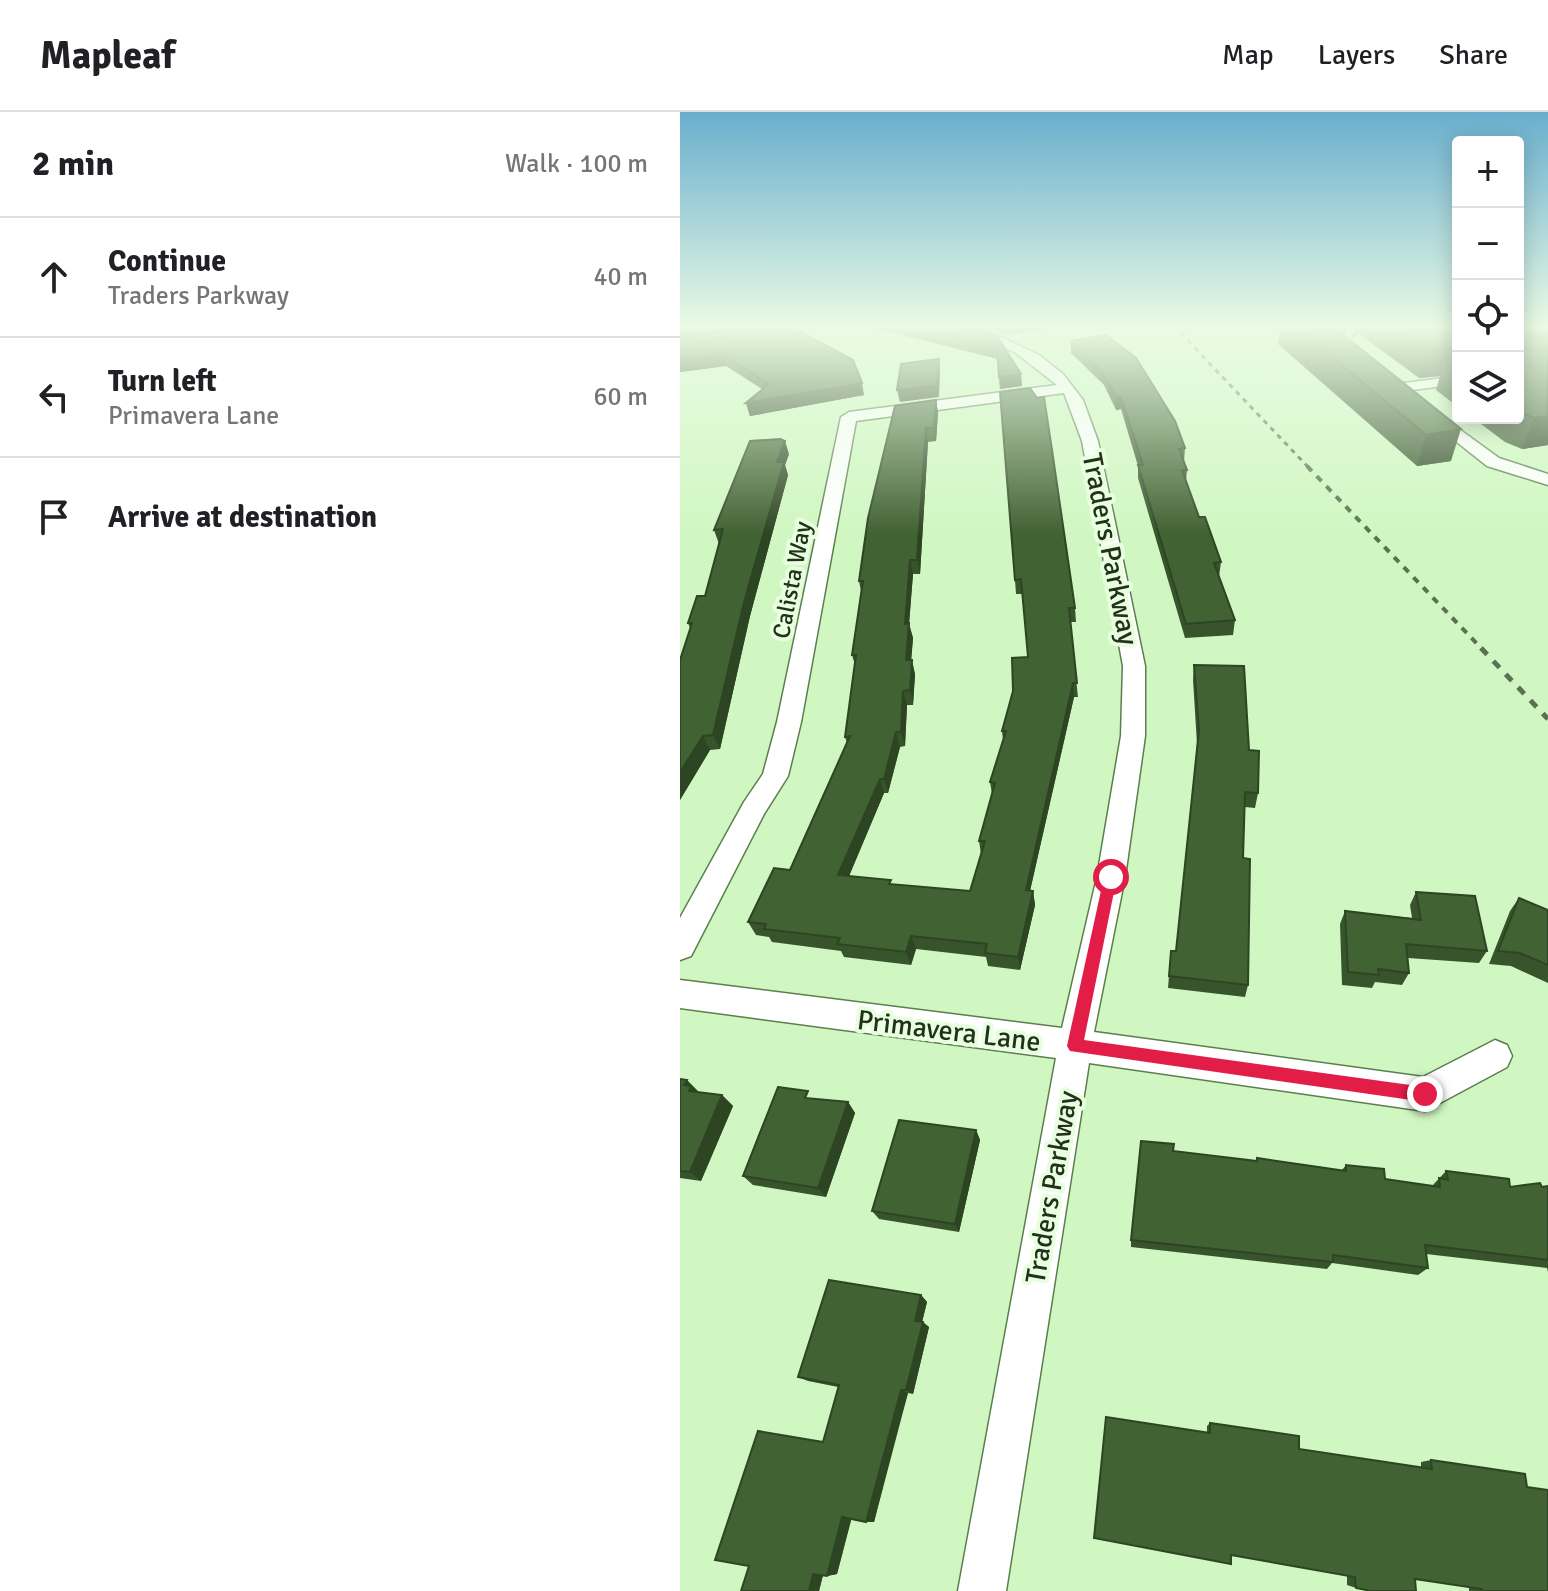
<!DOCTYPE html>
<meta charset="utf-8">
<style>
:root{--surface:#fff;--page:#f2f2f2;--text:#202124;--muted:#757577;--line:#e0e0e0}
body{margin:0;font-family:Signika,sans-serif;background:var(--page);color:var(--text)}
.controls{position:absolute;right:24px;top:24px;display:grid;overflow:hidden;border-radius:8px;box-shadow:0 4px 20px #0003}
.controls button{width:72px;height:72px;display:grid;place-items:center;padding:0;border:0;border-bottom:2px solid var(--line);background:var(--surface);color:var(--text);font:40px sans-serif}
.stop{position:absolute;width:24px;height:24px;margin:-18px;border:6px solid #e11d48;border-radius:50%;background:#fff}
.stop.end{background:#e11d48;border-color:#fff;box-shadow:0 2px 8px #0008}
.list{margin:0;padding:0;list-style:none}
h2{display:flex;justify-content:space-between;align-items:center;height:104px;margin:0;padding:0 32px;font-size:34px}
h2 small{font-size:26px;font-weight:400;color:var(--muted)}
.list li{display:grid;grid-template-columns:52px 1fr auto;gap:24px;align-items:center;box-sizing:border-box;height:120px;padding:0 32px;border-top:2px solid var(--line)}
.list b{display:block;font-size:30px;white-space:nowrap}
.list p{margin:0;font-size:26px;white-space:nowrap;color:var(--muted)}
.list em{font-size:26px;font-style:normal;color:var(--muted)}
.icon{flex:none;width:44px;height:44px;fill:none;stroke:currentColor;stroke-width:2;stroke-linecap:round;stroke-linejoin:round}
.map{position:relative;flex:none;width:868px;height:1479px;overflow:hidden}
header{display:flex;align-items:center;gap:48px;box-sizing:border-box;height:112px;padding:0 40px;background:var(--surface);border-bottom:2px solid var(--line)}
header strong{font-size:38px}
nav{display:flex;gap:44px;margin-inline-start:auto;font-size:28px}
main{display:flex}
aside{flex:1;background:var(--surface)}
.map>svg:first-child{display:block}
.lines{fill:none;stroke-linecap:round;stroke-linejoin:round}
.minor-casing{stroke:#5c7e4e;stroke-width:3}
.minor{fill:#fff;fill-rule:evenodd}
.rail-far2{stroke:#5b7152;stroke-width:3;stroke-dasharray:5 5;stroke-linecap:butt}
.rail-far1{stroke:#5b7152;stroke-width:4;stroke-dasharray:7 7;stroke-linecap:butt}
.rail{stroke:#5b7152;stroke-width:5;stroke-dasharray:9 9;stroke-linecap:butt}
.wall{fill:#38542c}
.shaded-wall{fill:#2e4524}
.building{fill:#416233;stroke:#2e4524;stroke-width:2}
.route{fill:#e11d48}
.labels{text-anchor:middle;stroke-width:8;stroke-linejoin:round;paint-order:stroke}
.far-street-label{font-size:24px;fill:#22301c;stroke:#e8ffdf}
.street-label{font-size:28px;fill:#22301c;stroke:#e8ffdf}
</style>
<header>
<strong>Mapleaf</strong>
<nav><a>Map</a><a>Layers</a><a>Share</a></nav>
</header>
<main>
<aside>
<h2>2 min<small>Walk · 100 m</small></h2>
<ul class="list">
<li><svg class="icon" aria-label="ahead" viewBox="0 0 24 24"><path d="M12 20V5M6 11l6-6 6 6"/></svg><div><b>Continue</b><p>Traders Parkway</p></div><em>40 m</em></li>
<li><svg class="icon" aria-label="left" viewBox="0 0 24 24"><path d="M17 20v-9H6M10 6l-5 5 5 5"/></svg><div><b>Turn left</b><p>Primavera Lane</p></div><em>60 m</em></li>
<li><svg class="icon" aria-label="arrive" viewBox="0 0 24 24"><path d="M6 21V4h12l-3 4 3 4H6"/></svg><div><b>Arrive at destination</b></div></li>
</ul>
</aside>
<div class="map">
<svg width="868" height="1479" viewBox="0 0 868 1479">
<rect width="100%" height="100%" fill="#d0f7c2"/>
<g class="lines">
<defs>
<path id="minor" d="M279 214H298L359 243 383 262 403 288 418 329 465 554V624L445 765 414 920 743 965 815 928 827 933 832 944 827 955 745 999 409 951 326 1479H278L376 946 0 896V868L382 916 417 765 441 624 443 554 402 329 384 281 176 309 121 610 108 664 84 702 11 844 0 848V806L64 690 83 662 97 610 161 305 169 300 377 273 336 241Z
M778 264V272L717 280 710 276 717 272Z
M750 296 819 346 868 362V373L807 354 744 304 742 301Z"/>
</defs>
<!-- minor casing -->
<use href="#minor" class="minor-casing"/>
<!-- minor -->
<use href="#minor" class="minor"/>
<!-- rail-far2 -->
<path class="rail-far2" d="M494 214 629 356"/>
<!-- rail-far1 -->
<path class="rail-far1" d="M627 354 803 538"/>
<!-- rail -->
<path class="rail" d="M801 536 868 607"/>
</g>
<!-- wall -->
<path class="wall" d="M185 214H297L317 224 342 274 320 277 318 247Z
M305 214H386L324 223Z
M601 214H667L665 224 771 349 737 354 598 232Z
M674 214H778V295L756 278 760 264 739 266 678 221 673 227Z
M838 214H868V333L842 337 825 330 793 306H838Z
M0 228 184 283 70 304 66 291 82 277 46 254 0 260Z
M391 229 505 336 504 350 507 358 506 369 519 405 541 450 539 465 555 508 553 523 505 526 458 366V354L441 297 436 298 424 273 391 241Z
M320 280 395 496 396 510H390L398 585H394L350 779H353L355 793 340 858 308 854 306 845 236 837 231 853 164 845 161 839 92 830 89 825 76 823 68 810 110 758 167 631 165 625 175 553 172 543 181 479 179 469 256 288 258 301 256 329 248 330 240 462H233L229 512 233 526 231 548 235 562 233 593H227L225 634 220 635 208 681H204L169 764 212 772 290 779 301 742 299 729 312 682 310 670 323 628 322 619 348 545 342 482H336L335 468Z
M109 342 105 353 108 363 70 504 40 637 30 638 0 688 10 516 8 511 25 484 39 432 34 418Z
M514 553 569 638 578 681 575 696 565 695 563 746 568 873 565 885 488 876 491 839H496L517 632 513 568Z
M736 780 807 839 799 851 728 846 729 861 722 873 695 870 692 876 662 873 660 812 665 799 732 806 730 793Z
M839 786 868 798V871L831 854 809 852 830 799Z
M0 967 7 968 17 980 42 983 53 994 21 1069 0 1066Z
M133 987 168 990 175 1001 146 1085 73 1073 63 1064Z
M296 1018 300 1028 279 1120 199 1107 192 1099Z
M577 1046 662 1058 666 1053 705 1067 752 1074 766 1059 830 1075 868 1074V1160L867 1156 746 1142 748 1156 738 1163 652 1151 647 1157 451 1135V1128L576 1049Z
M241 1183 247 1190 242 1210 249 1215 233 1282 228 1281 219 1311 194 1410 171 1407 157 1462 147 1464 143 1463 139 1479 143 1330 158 1275 128 1269 118 1265Z
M530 1311 619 1337 741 1356V1350L751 1348 868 1479H789V1475L735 1467 676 1476 667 1473V1463L527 1320V1314Z"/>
<!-- shaded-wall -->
<path class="shaded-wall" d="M73 214 45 222 0 227V215Z
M323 214H386L324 223Z
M676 214H680L678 221 673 227Z
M778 234V258L764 249 760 264 739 266 747 237Z
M42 242 46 254 0 260V247Z
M259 247 260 259 259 285 220 290 217 278Z
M341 262 342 274 320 277 319 265Z
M182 271 184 283 70 304 66 291Z
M436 285H441V297L436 298Z
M256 288 258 301 256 329 254 316Z
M868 304V333L842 337 854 306Z
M246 316 248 330 240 462 237 448Z
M781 317 771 349 737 354 746 323Z
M105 329 109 342 105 353 108 363 70 504 40 637 33 623 97 350Z
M230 448 233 462 229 512 233 526 230 563 226 548 225 512Z
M232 548 235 562 233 593 230 578Z
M393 571 394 585 347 792 346 778Z
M223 579 227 593 225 634 221 620Z
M216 620 220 635 208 681 204 667Z
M23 624 30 638 0 688V660Z
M200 667 204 681 164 776 158 763Z
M353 779 355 793 340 858 338 845Z
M231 824 236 837 231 853 226 840Z
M7 968 18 979 17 980 9 979 4 973Z
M42 983 53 994 21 1069 10 1060Z
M168 990 175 1001 146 1085 138 1076Z
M296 1018 300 1028 279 1120 275 1112Z
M241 1183 247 1190 241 1214 235 1209Z
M243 1210 249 1215 233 1282 226 1278Z
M221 1278 228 1281 194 1410H186Z
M162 1405H172L157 1462 147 1464Z
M144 1459 139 1479H129L133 1462Z"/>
<!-- building -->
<path class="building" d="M73 214H110L173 248 182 271 66 291 89 272 42 242 0 247V228L44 224Z
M232 214H297L317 224 341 262 319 265 317 234Z
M615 214H666L661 221 781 317 746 323Z
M715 214H778V234L747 237Z
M838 214H868V225L848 224 845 235 848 238H868V304L854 306 838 299Z
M426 223 456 246 495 309 505 336 499 337 507 358H502L519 405H525L541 450 534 451 555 508 506 512 458 353H463L441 285H436L423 261 391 229Z
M778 246V258L764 249Z
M259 247 257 273 217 278 221 252Z
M350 276 357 286 364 285 372 338 395 496H389L397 571H393L346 778 353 779 338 845 305 841 307 832 231 824 226 840 157 832 160 826 84 817 86 812 68 810 94 756 110 758 170 624 165 625 176 543H172L183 469H179L188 406 215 294 256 288 254 316H246L237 448H230L225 512 229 511 226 548H232L230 578 223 579 221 620H216L204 667H200L158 763 211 768 209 772 290 779 305 729H299L315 671 310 670 326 619H322L333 579 332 546 348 545 341 467 335 468 320 280Z
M100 327 105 329 97 350H104L64 490 33 623 23 624 0 660V548L12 511H8L17 484H25L43 417 34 418 70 329Z
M514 553 564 554 569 638 579 639 578 681 565 680 563 746 570 747 568 873 489 864 491 839H496L519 618Z
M736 780 795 784 807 839 726 832 729 861 698 857 699 863 668 860 665 799 741 808Z
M839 786 868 798V853L840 841 818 839Z
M0 967 7 968 4 973 11 974 9 979 42 983 10 1060 0 1059Z
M98 975 128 979 125 986 168 990 138 1076 63 1064Z
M219 1008 296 1018 275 1112 192 1099Z
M461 1029 494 1032 493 1039 577 1049V1046L666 1059V1053L704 1057 705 1067 760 1075 759 1066 768 1068 766 1059 829 1067 830 1075 860 1071 862 1075 868 1074V1148L745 1133 748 1156 653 1143V1150L451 1128Z
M149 1168 241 1183 235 1209 243 1210 226 1278H221L186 1410 162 1405 147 1464 133 1462 129 1479H61L69 1454 35 1448 78 1319 143 1330 159 1273 118 1265Z
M426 1305 530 1321V1311L619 1324V1337L752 1357 751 1348 845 1362 847 1375 868 1378V1479H802V1477L735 1467 736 1479H691L676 1476 675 1465 551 1443V1452L414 1426Z"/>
<!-- sky -->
<linearGradient id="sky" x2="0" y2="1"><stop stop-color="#69aece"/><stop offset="0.51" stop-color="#eafbe4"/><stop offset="1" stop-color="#eafbe4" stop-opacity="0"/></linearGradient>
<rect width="868" height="422" fill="url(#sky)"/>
<!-- route -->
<path class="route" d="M431 759 437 765 404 928 745 975 751 977V988L745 990 390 939 387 934 424 765Z"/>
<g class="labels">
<!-- far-street labels -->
<g class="far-street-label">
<text transform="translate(112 468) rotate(-79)" y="8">Calista Way</text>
</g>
<!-- street labels -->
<g class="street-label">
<text transform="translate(431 437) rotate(79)" y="10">Traders Parkway</text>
<text transform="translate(269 918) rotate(7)" y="10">Primavera Lane</text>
<text transform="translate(371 1075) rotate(-80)" y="10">Traders Parkway</text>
</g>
</g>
</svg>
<div class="controls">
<button>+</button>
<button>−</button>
<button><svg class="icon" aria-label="locate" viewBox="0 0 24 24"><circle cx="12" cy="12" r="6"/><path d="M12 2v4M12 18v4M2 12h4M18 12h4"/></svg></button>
<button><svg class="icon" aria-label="layers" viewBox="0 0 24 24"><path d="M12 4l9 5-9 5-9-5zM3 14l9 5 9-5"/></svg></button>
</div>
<div class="stop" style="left:431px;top:765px"></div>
<div class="stop end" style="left:745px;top:982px"></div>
</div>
</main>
